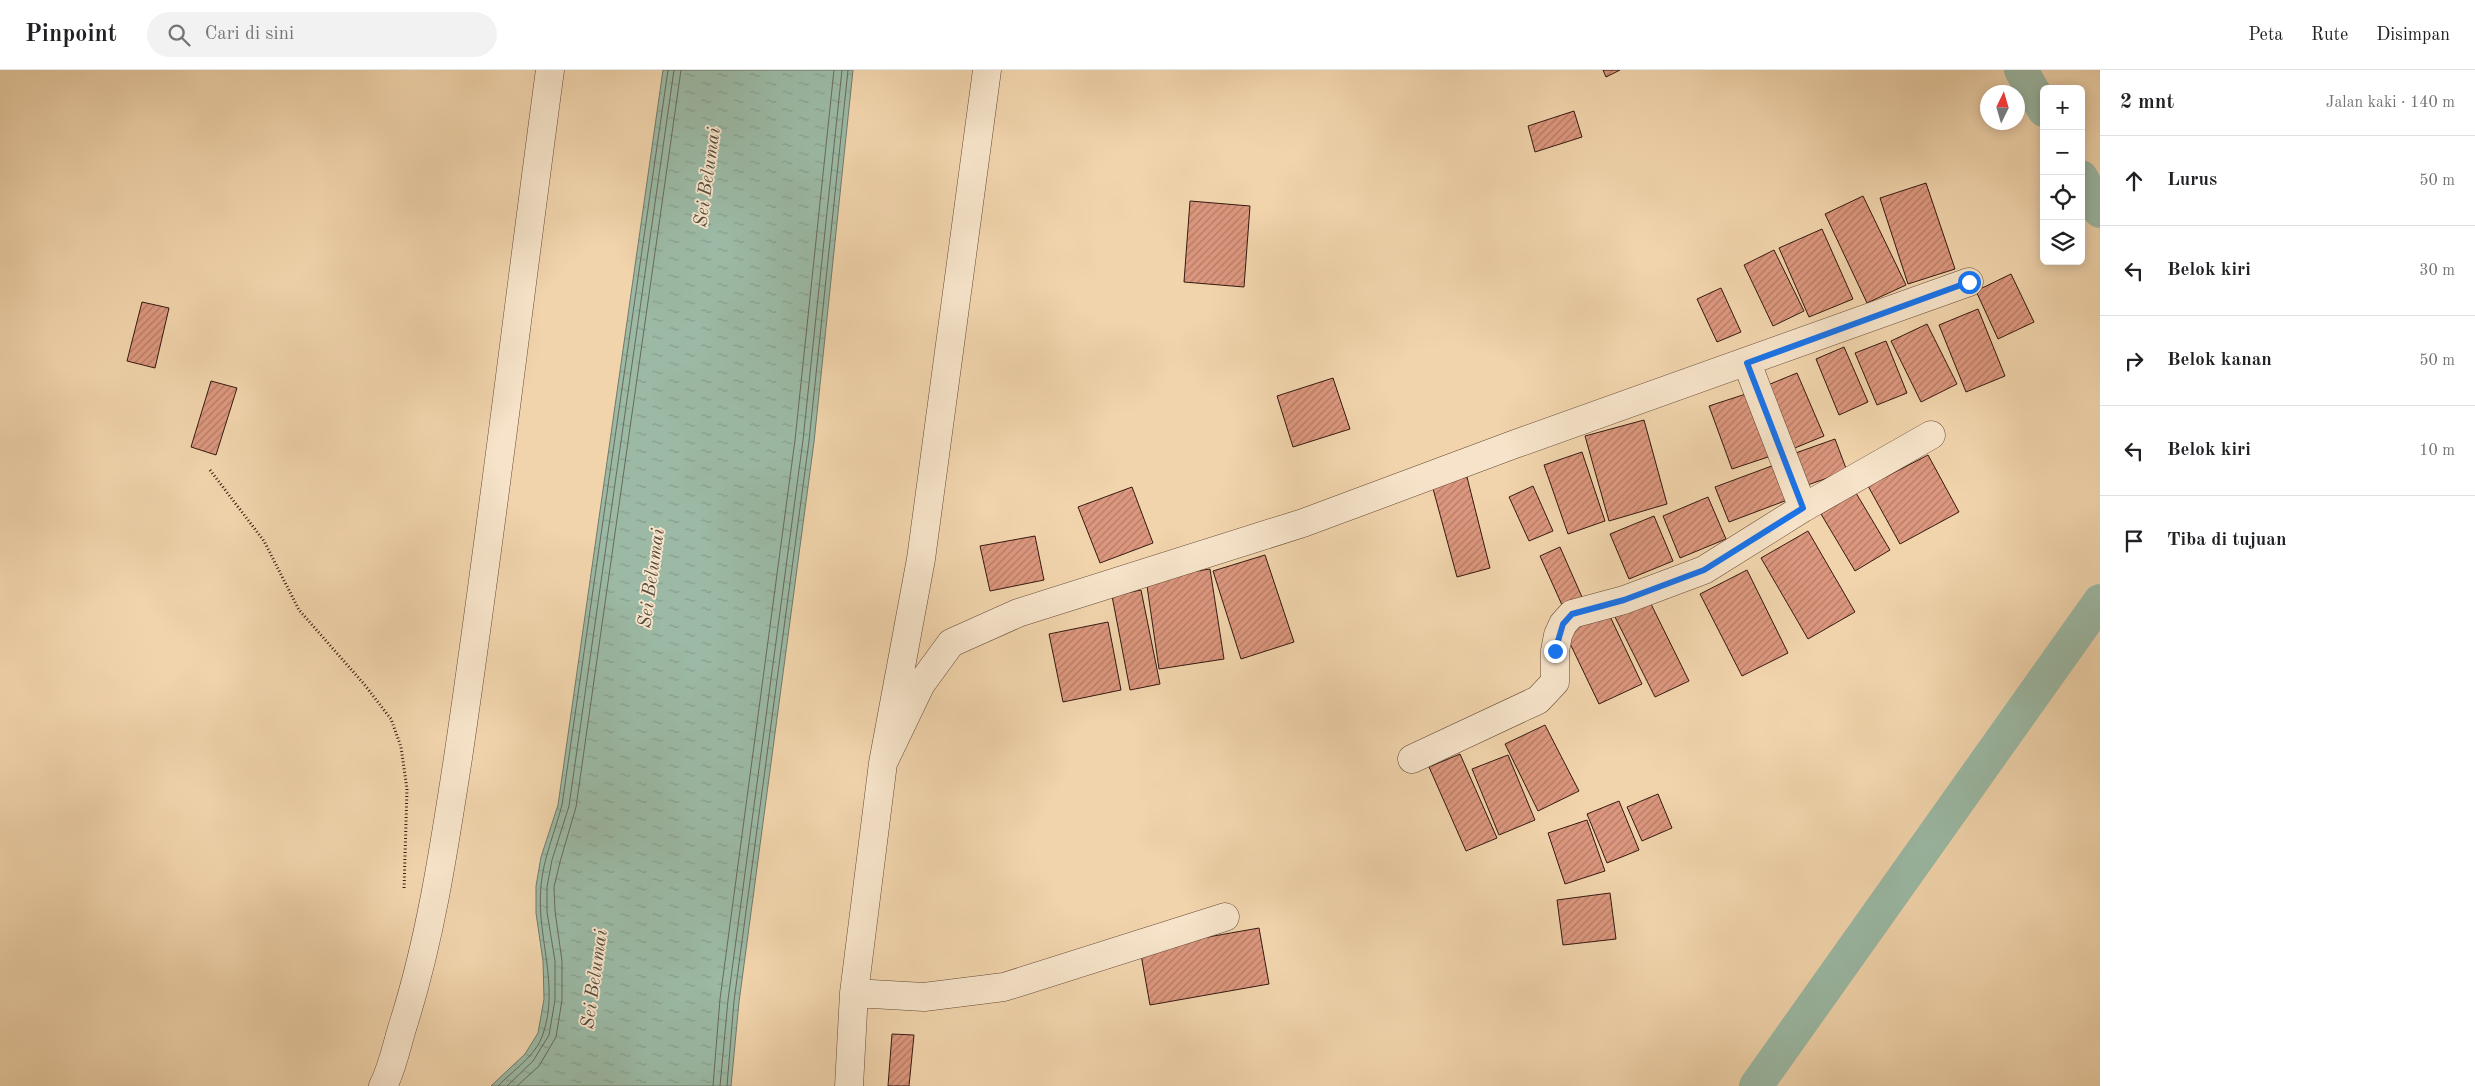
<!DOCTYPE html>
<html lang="id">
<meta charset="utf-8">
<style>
:root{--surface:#fff;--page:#f2f2f2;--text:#202124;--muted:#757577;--line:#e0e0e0}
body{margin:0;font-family:"Old Standard TT",serif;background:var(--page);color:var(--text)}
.controls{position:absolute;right:15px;top:15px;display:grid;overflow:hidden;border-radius:8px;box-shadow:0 2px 12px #0003}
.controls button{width:45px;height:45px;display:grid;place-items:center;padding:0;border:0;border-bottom:1px solid var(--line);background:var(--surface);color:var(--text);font:25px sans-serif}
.compass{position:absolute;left:1980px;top:15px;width:45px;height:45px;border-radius:50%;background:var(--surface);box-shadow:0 2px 12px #0003;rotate:5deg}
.stop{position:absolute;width:15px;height:15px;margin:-11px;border:4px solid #1a73e8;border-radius:50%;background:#fff}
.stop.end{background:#1a73e8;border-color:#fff;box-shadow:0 1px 5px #0008}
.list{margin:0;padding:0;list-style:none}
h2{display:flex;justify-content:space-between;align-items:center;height:65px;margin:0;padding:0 20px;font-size:21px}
h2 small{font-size:16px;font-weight:400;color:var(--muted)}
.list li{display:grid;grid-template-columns:32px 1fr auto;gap:15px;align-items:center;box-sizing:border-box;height:90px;padding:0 20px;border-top:1px solid var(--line)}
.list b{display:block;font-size:19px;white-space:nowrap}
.list em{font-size:16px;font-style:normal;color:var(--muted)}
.icon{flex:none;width:28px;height:28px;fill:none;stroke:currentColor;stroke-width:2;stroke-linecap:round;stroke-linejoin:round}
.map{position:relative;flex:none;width:2100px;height:1016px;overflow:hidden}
header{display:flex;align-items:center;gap:30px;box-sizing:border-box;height:70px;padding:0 25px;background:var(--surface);border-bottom:1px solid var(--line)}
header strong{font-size:24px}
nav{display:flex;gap:28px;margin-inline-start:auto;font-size:18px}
.search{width:350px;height:45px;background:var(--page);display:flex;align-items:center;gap:12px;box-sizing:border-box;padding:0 18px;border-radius:28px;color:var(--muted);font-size:19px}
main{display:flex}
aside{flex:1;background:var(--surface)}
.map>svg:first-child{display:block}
.water{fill:url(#water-ripples);stroke:#727969}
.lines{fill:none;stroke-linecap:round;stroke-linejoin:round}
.shore{stroke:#68695a;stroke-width:1}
.canal{stroke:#9bb9a5;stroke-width:34}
.building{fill:url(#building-hatch);stroke:#35190f}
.minor-casing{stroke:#644836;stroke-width:29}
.path{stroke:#35190f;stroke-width:3;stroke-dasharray:1 2.5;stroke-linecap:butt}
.minor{stroke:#f6e3c9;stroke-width:28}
.route{stroke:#1a73e8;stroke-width:6}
.labels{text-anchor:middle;stroke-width:4;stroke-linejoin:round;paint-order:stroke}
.water-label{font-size:19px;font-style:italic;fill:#54493c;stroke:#f6e3c9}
</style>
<header>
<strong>Pinpoint</strong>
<div class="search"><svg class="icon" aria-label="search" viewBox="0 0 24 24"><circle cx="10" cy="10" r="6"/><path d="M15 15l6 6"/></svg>Cari di sini</div>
<nav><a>Peta</a><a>Rute</a><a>Disimpan</a></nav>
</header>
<main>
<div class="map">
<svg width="2100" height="1016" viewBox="0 0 2100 1016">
<defs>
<pattern id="water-ripples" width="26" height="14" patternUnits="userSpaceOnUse" patternTransform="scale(1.25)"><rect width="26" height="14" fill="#9bb9a5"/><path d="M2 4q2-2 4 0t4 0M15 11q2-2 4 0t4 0" fill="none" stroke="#869e8d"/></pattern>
<pattern id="building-hatch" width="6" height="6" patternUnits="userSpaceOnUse" patternTransform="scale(1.25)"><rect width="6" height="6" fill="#dc977e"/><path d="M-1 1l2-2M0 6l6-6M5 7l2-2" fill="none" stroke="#b37a66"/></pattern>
</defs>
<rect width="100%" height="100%" fill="#f1d4ac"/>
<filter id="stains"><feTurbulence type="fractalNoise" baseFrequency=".004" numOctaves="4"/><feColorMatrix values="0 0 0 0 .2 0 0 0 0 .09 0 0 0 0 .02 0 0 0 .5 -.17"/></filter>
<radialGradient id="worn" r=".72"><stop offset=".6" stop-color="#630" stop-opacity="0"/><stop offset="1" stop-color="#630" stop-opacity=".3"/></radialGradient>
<!-- water -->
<path class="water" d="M663 0H853L814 372 739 932 731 1016H491L525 984 538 963 544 929 543 891 536 843V816L541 787 558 735Z"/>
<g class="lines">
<!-- shore -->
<path class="shore" d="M498 1016C513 1000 536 986 543 964 560 915 536 866 541 816 543 789 555 762 562 735L668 0
M507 1016 533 991 549 965 555 930V891L547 842V817L552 790 569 736 674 0
M517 1016 539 996 556 967 562 930V891L555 841 554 817 560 792 576 737 681 0
M713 1016 720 929 795 370 834 0
M720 1016 728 930 803 370 842 0
M727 1016 734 931 809 371 848 0"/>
<!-- canal -->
<path class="canal" d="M2021 0 2044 40
M2081 107 2100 141
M1756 1016 2100 531"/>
</g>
<!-- building -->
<path class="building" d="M1603 0H1620L1606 7Z
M1574 41 1582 67 1535 82 1528 56Z
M1926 113 1955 199 1908 214 1880 128Z
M1863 126 1906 215 1867 233 1825 144Z
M1190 131 1250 136 1244 217 1184 212Z
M1822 159 1853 229 1809 247 1779 178Z
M1774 180 1804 241 1773 256 1744 195Z
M2011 204 2034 252 1998 269 1976 221Z
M1721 218 1741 262 1717 272 1697 229Z
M142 232 169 238 155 298 127 291Z
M1978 239 2005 306 1966 322 1939 255Z
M1927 254 1957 314 1921 332 1891 271Z
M1886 271 1907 323 1877 335 1855 283Z
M1844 277 1868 332 1839 345 1816 289Z
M1797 303 1824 366 1790 380 1763 317Z
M1333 308 1350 359 1293 377 1277 326Z
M211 311 237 318 216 385 191 377Z
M1755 321 1777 384 1732 399 1709 336Z
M1644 350 1667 434 1609 451 1585 366Z
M1835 369 1847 401 1802 417 1790 385Z
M1582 382 1605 451 1568 464 1544 395Z
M1928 385 1959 442 1900 474 1868 416Z
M1777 394 1790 429 1729 452 1715 417Z
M1467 407 1490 498 1457 507 1432 415Z
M1533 416 1553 461 1529 471 1509 427Z
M1132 417 1153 473 1100 493 1078 437Z
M1856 423 1890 480 1855 501 1821 444Z
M1708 427 1726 469 1680 488 1663 446Z
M1654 446 1673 491 1629 509 1610 464Z
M1808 461 1855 542 1808 569 1761 488Z
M1035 466 1044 510 990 521 980 476Z
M1560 477 1582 527 1562 535 1540 486Z
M1265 485 1294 572 1241 589 1213 501Z
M1210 499 1224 589 1159 599 1146 509Z
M1747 500 1788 583 1742 606 1700 524Z
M1141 520 1160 614 1130 620 1112 526Z
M1649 530 1689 611 1655 627 1615 547Z
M1607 540 1642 614 1599 634 1564 561Z
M1108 552 1121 620 1063 632 1049 564Z
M1545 655 1579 721 1538 741 1505 674Z
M1460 684 1497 768 1466 781 1429 697Z
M1508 685 1535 750 1499 765 1472 699Z
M1658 724 1672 758 1642 771 1627 737Z
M1619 731 1639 780 1607 793 1587 744Z
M1587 750 1605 801 1565 814 1548 763Z
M1610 823 1616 869 1563 875 1557 830Z
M1259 858 1269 914 1150 935 1140 879Z
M892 964 914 965 909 1016H888Z"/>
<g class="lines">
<defs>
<path id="minor" d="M1747 293 1803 438
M1412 689 1538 630 1555 612V581L1558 565 1563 554 1572 544 1624 530 1704 500 1803 438 1931 365
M883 693 921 614 951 573 1018 543 1303 453 1515 374 1969 212
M854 923 924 927 1004 917 1225 847
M383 1016C393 997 397 973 404 952 431 866 444 778 458 688 492 459 519 229 550 0
M849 1016 854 923 883 693 921 489 987 0"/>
</defs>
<!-- minor casing -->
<use href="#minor" class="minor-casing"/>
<!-- path -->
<path class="path" d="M210 400 264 471 299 540 364 614 391 649 401 677 407 719 404 820"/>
<!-- minor -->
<use href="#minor" class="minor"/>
</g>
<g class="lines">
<!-- route -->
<path class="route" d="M1555 581 1563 554 1572 544 1624 530 1704 500 1803 438 1747 293 1969 212"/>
</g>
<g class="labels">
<!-- water labels -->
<g class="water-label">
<text transform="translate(706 107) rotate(-82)" y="7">Sei Belumai</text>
<text transform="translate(650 508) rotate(-82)" y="7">Sei Belumai</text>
<text transform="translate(593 909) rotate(-82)" y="7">Sei Belumai</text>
</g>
</g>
<rect width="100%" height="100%" filter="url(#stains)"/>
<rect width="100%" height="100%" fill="url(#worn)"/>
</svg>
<div class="controls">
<button>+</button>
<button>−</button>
<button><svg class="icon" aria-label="locate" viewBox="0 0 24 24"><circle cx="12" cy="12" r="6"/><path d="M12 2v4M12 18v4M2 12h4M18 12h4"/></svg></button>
<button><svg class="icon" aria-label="layers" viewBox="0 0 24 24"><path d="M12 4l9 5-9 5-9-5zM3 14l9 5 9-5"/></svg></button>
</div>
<svg class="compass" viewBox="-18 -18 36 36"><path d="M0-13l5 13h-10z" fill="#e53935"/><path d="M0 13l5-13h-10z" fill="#757577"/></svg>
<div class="stop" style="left:1969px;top:212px"></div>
<div class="stop end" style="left:1555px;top:581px"></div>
</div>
<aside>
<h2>2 mnt<small>Jalan kaki · 140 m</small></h2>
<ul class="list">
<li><svg class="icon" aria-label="ahead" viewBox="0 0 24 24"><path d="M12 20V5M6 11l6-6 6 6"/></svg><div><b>Lurus</b></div><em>50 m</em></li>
<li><svg class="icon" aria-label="left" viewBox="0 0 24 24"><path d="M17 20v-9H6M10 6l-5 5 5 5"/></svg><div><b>Belok kiri</b></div><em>30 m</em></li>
<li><svg class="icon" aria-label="right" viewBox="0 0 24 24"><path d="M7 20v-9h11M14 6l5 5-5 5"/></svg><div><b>Belok kanan</b></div><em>50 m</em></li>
<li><svg class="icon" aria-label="left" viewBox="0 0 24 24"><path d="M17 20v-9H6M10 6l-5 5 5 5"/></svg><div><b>Belok kiri</b></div><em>10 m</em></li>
<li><svg class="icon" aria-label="arrive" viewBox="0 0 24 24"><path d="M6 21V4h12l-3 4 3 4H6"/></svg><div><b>Tiba di tujuan</b></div></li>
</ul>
</aside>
</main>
